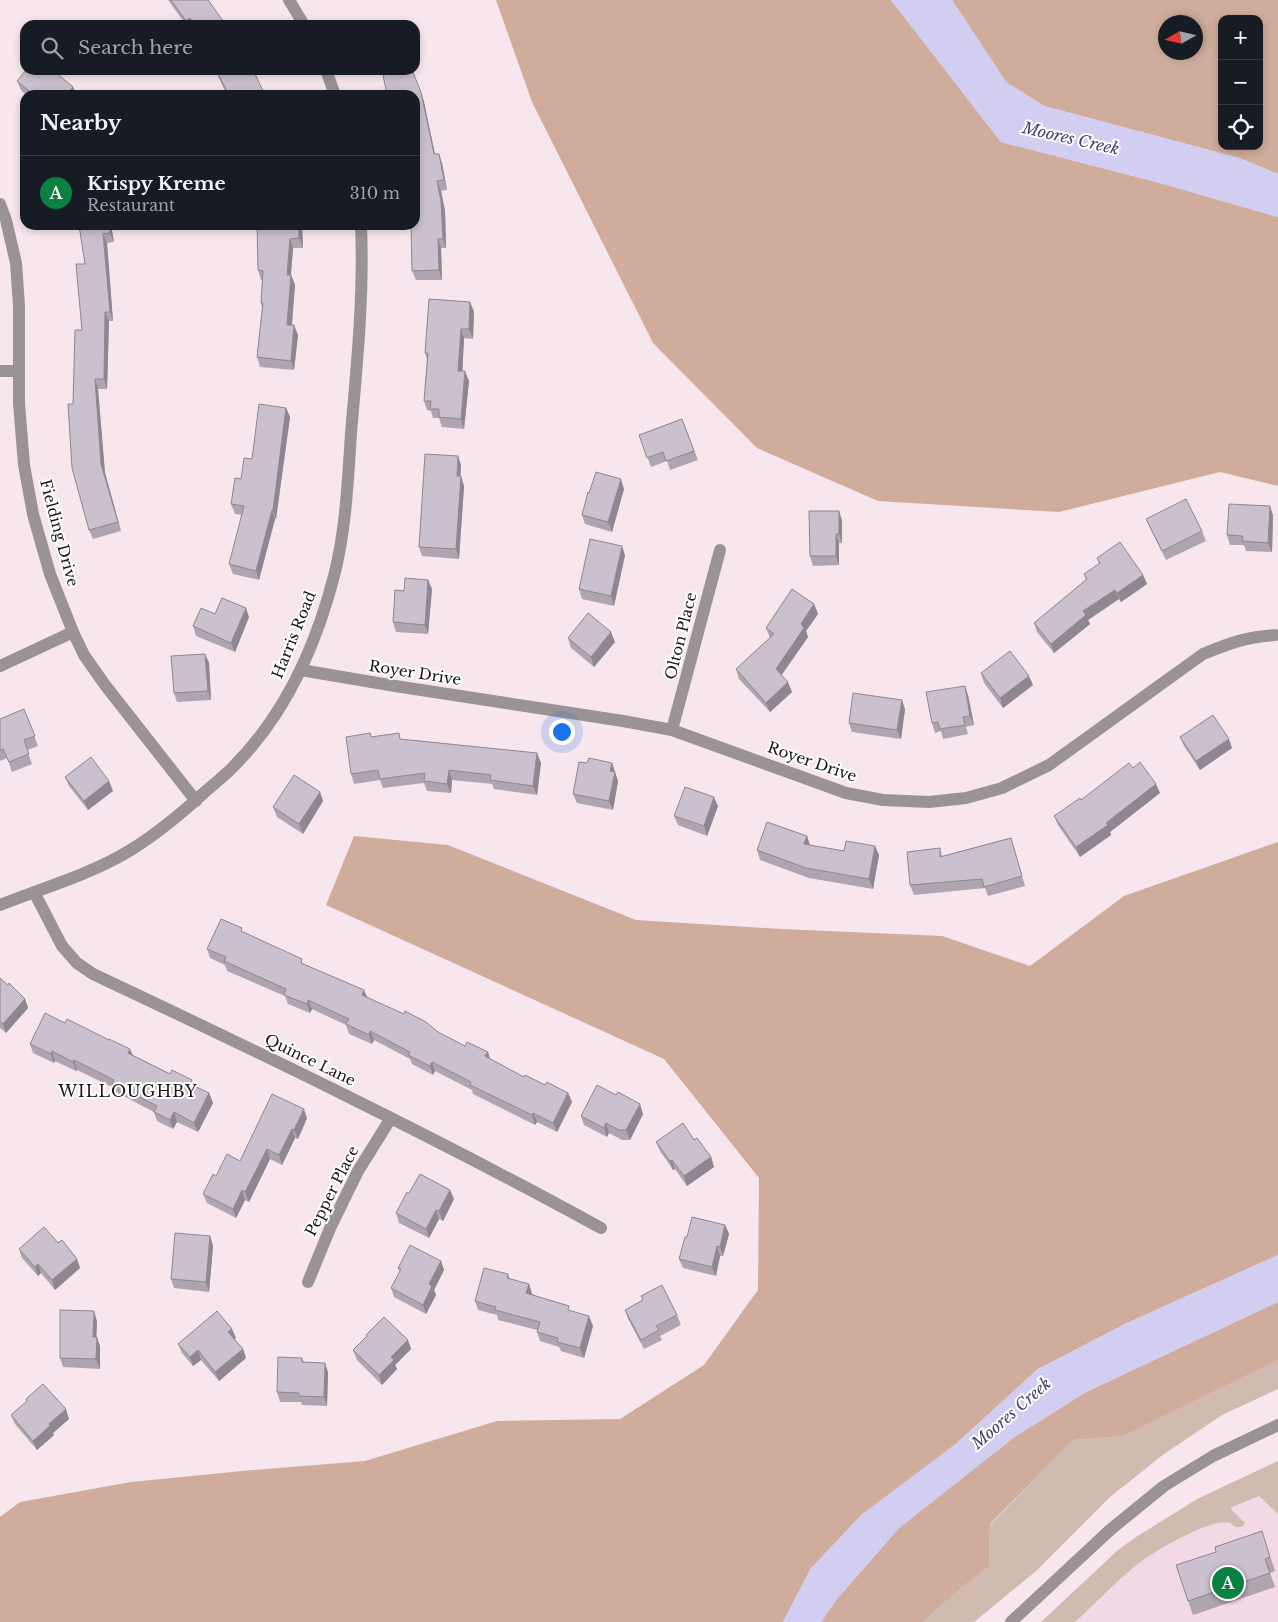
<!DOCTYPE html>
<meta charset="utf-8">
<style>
:root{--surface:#171b24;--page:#20242c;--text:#f1f3f6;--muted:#9ea1a6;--line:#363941;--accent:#0b8043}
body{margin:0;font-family:"Libre Baskerville",serif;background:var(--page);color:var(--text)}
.controls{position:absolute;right:15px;top:15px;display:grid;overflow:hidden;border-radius:10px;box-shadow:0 2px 8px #0003}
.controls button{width:45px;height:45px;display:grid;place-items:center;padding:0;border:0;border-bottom:1px solid var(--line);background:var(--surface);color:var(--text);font:25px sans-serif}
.compass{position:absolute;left:1158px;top:15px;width:45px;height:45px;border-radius:50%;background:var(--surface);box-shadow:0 2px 8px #0003;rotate:262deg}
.you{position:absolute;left:561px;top:731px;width:18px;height:18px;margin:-12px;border:4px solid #fff;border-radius:50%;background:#1a73e8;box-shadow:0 0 0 8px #1a73e833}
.badge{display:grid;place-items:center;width:32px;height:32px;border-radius:50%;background:var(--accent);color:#fff;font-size:16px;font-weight:700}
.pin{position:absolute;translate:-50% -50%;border:2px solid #fff;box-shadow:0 1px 5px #0006}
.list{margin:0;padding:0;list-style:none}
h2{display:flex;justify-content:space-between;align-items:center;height:65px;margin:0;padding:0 20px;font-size:21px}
h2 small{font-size:16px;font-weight:400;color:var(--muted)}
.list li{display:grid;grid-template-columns:32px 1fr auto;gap:15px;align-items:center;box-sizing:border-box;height:75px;padding:0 20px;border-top:1px solid var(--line)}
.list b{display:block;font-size:19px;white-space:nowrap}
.list p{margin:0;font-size:16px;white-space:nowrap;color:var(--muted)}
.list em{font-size:16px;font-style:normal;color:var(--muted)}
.icon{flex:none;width:28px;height:28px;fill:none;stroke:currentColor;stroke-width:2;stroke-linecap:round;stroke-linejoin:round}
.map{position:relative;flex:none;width:1278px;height:1622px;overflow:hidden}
.search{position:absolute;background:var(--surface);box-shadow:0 2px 8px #0003;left:20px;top:20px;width:400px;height:55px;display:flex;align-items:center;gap:12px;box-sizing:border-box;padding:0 18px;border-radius:15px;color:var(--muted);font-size:19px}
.panel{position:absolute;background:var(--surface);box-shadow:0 2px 8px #0003;left:20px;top:90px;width:400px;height:140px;border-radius:15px}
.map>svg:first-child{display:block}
.built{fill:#f3d9e5}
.green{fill:#d1baaf}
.forest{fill:#cfac9b;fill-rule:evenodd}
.water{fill:#d1cef1}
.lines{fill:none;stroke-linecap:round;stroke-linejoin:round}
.minor{stroke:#9b9393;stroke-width:12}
.tertiary{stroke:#9b9393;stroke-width:12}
.wall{fill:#afa5b0}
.shaded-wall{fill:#8e8690}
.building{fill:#cbc0cd;stroke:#8e8690}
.labels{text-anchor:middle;stroke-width:4;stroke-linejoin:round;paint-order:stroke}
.street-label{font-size:15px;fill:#1a1417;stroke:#fff}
.water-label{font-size:16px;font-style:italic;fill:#484170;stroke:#fff}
.neighbourhood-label{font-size:16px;letter-spacing:1px;fill:#1a1417;stroke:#fff}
</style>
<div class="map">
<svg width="1278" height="1622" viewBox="0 0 1278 1622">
<rect width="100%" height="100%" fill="#f8e6ee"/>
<!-- built -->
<path class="built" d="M1278 1465V1622H1045Z"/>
<!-- green -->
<path class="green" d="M1278 1360V1389L1222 1415 1164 1454 1110 1497 1036 1571 974 1622H923L962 1587 989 1567 990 1525 1073 1440 1124 1436Z
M1278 1461V1514L1259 1496 1230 1508 1245 1523 1242 1527H1236C1234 1526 1232 1524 1230 1523 1211 1517 1149 1554 1134 1567 1113 1584 1095 1604 1075 1622H1041L1118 1550 1133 1539 1197 1499Z"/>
<!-- forest -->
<path class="forest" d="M496 0H891L1001 142 1160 183 1278 217V486L1220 472 1059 512 878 501 757 448 653 343 532 102Z
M952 0H1278V174L1239 158 1044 106 1006 82ZM1222 19H1259V146H1222ZM1166 22H1196V52H1166Z
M354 836 448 845 636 920 782 929 942 936 1030 966 1124 896 1278 842V1255L1127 1323 1038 1369 958 1442 811 1568 783 1622H0V1517L20 1502 131 1482 242 1471 365 1461 497 1421 620 1419 704 1365 758 1290 759 1178 664 1059 326 905Z
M1278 1302V1360L1124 1436 1073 1440 990 1524 989 1567 962 1587 923 1622H821L836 1600 899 1528 1013 1438 1086 1392Z"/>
<!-- water -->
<path class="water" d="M891 0H952L1006 82 1044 106 1239 158 1278 174V217L1160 183 1001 142Z
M1278 1255V1302L1086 1392 1013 1438 899 1528 836 1600 821 1622H783L811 1568 861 1515 958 1442 1038 1369 1127 1323Z"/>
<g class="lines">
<!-- minor -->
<path class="minor" d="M289 0 304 25
M326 70 335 95
M0 204 6 220 16 263 19 306V403L24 465 33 514 50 574 73 632 84 655 105 685 196 801
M0 371H18
M0 666 73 632
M301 670 395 686 623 721 672 730 846 793 883 800 929 802 966 798 1002 788 1049 765 1203 654C1230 643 1246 637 1275 635
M672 730 720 550
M34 892 62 946 77 963 93 974C265 1055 435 1137 601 1228
M0 905C43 888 89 875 129 851 157 834 182 813 206 791 214 784 223 777 231 769 285 716 317 644 335 572 346 527 348 479 351 433 357 364 364 294 361 225
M308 1282 331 1226 358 1171 391 1118"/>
<!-- tertiary -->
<path class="tertiary" d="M1011 1622 1110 1530 1164 1486 1213 1456 1278 1425"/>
</g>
<!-- wall -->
<path class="wall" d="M168 0H208L226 25H186Z
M215 70H253L265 95H227Z
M373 70H412L424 102 435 154 442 163 447 190 441 191 445 211 446 248H441L442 280H416L412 271 415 95 382 71 374 74Z
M17 81 73 87 76 95H26L21 90Z
M79 225H111L114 242 107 243 113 321H109L107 389H98L105 473 121 531 93 539 89 530 73 404 82 330 85 264Z
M302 225 303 248H293L291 275 295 285 292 325 298 335 294 370 260 367 257 357 262 308 261 303 262 280H261L258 270Z
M470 302 474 312 473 339 464 338 462 371 469 381 464 429 442 427 439 418H433L431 411 427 410 424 401 427 360 425 353Z
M286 408 290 417 276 519H275L259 580 233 574 229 564 242 515 235 514 231 504 241 479 252 459Z
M682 419 698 460 670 470 667 461 651 467 639 435Z
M458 456 461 465 460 476 464 486 459 559 422 556 419 547Z
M624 489 612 532 585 524 582 515 589 493Z
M1273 515 1272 552 1246 551 1244 545H1230L1227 535Z
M1146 519 1202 531 1206 541 1166 560 1150 528Z
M842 520V543H839V565L813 566 810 556Z
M625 555 614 606 582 599 579 589Z
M1097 558 1143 575 1147 584 1121 602 1119 599 1088 620 1090 624 1054 653 1037 632 1034 623 1086 580 1084 574 1099 564Z
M428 580 432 589 428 634 396 632 393 622 404 591Z
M814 604 818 614 806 631 808 637 782 675 792 692 770 712 739 679 736 669 770 638 766 628Z
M215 614 249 617 235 652 196 636 193 626Z
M568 638 615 642 594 667 571 648Z
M205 654 209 663 211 700 177 702 174 693Z
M981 673 1033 685 1003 708 984 683Z
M968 695 974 725 966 727 968 734 943 739 941 731 935 733 932 723Z
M24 709 38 746 27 750 32 764 12 772 7 758 0 761V719Z
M905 709 901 739 852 732 849 723Z
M370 733 371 737 537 753 541 763 537 795 494 789 492 784 452 780 451 793 427 791 424 783 383 788 380 780 354 784 351 774Z
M1180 737 1232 748 1200 770 1184 746Z
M612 763 618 781 613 810 577 803 573 794Z
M1133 768 1156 784 1160 793 1110 832 1111 835 1080 857 1058 825 1054 816Z
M65 777 113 791 88 810 69 786Z
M320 792 323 801 303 834 277 817 273 807Z
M718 806 707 836 678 825 674 816Z
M807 836 810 845 844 851 879 855 873 889 809 878 760 860 757 850Z
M1011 838 1025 886 988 896 985 888 914 895 910 885 940 848 942 856Z
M243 932 367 997 524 1077 568 1093 572 1102 557 1132 537 1122 535 1125 473 1094 472 1090 435 1071 433 1075 412 1064 410 1059 374 1040 372 1044 349 1034 346 1025 312 1009 310 1013 288 1004 285 996 227 971 225 965 210 958 207 949Z
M0 978 25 999 28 1008 6 1033 0 1028Z
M30 1044 132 1055 209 1093 213 1103 198 1132 177 1122 173 1129 157 1121 154 1112 116 1092 114 1088 77 1070 76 1071 55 1061 54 1063 33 1053Z
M643 1114 630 1140H622L609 1133 607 1137 584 1125 581 1116Z
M307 1118 298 1139 295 1138 282 1165 270 1159 249 1202 245 1200 236 1218 207 1203 203 1194 216 1176Z
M694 1140 711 1157 714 1167 687 1186 675 1169 673 1170 660 1151 656 1142Z
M409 1193 454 1199 443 1221 439 1219 429 1238 399 1223 396 1213Z
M725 1225 729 1234 723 1256H720L716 1276 683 1268 679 1259 687 1237Z
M210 1236 213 1246 209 1292 174 1288 171 1279Z
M58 1243 77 1259 80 1268 55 1290 41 1273 38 1276 22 1258 19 1249Z
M441 1261 444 1270 434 1290 436 1295 426 1314 394 1297 391 1288 400 1272 398 1268Z
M508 1274 510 1279 529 1284 532 1294 571 1311 593 1326 584 1358 561 1351 559 1347 540 1341 537 1332V1330L498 1320 497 1315 478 1310 475 1301Z
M641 1296 677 1315 681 1325 660 1336 662 1340 644 1349 628 1319 625 1310 643 1300Z
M97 1321 96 1337 100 1346V1369L63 1367 60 1358Z
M366 1335 408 1340 411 1349 395 1365 397 1369 382 1385 357 1360 353 1350 367 1337Z
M236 1338 234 1339 243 1349 246 1358 219 1381 201 1360 193 1366 182 1353 178 1344Z
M302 1358 304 1362 328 1372 327 1406 302 1405 301 1402H280L277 1392Z
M26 1399 69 1419 53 1433 54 1435 37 1450 15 1424 11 1415 27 1402Z
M1262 1531 1275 1571 1270 1573 1275 1587 1193 1615 1188 1601 1216 1552Z"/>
<!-- shaded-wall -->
<path class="shaded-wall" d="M190 18 192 25H188L186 21Z
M73 87 76 95H66Z
M421 92 424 102 437 164 434 154Z
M439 154 442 163 447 190 444 180Z
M437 181 441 191 445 211 446 248 443 239Z
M109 225H111L114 242 110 233Z
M299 225H302L303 248 299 238Z
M103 234 107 243 113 321 110 312Z
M290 239 293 248 290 285 287 275Z
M438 239 441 248 442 280 439 270Z
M291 275 295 285 291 334 287 325Z
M470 302 474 312 473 339 469 329Z
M105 312 109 321 107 389 104 379Z
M294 325 298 335 294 370 291 361Z
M461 329 464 338 462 380 458 371Z
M465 371 469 381 464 429 461 419Z
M95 379 98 389 105 473 121 531 118 522 101 464Z
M286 408 290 417 276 519 273 510Z
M458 456 461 465 460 486 457 476Z
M461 476 464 486 459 559 456 549Z
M621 479 624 489 612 532 608 522Z
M1270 506 1273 515 1272 552 1268 543Z
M272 510 275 519 259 580 256 571Z
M839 511 842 520V543L839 534Z
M836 534 839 543V565L836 556Z
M622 546 625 555 614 606 611 596Z
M1143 575 1147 584 1121 602 1117 593Z
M428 580 432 589 428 634 425 625Z
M1115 590 1119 599 1088 620 1090 624 1054 653 1051 644 1083 611Z
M814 604 818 614 806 631 808 637 779 678 776 669 801 624Z
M246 608 249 617 235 652 231 643Z
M611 632 615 642 594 667 591 657Z
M205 654 209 663 211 700 208 691Z
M1029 676 1033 685 1003 708 1000 698Z
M788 682 792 692 770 712 766 703Z
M965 686 968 695 974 725 970 716Z
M902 700 905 709 901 739 897 730Z
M1229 739 1232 748 1200 770 1196 761Z
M537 753 541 763 537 795 533 786Z
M612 763 618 781 613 810 609 801 610 771Z
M449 770 452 780 451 793 447 784Z
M109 781 113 791 88 810 84 801Z
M1156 784 1160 793 1110 832 1111 835 1080 857 1076 847Z
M320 792 323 801 303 834 299 824Z
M714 797 718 806 707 836 704 826Z
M807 836 810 846 804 844Z
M875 846 879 855 873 889 869 879Z
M364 990 368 999 362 995Z
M25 999 28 1008 6 1033 3 1024Z
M308 1000 312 1009 310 1013 307 1004Z
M370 1031 374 1040 372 1044 369 1035Z
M130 1049 134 1058 128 1053Z
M52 1051 55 1061 54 1063 51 1054Z
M488 1052 491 1062 485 1056Z
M74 1060 77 1070 76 1071 73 1062Z
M432 1062 435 1071 433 1075 430 1066Z
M209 1093 213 1103 198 1132 194 1123Z
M568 1093 572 1102 557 1132 553 1123Z
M640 1104 643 1114 630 1140 626 1130Z
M304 1109 307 1118 298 1139 294 1130Z
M174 1112 177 1122 173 1129 170 1120Z
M533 1113 537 1122 535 1125 532 1115Z
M606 1123 609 1133 607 1137 604 1128Z
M292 1129 295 1138 282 1165 279 1155Z
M267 1149 270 1159 249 1202 245 1192Z
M711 1157 714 1167 687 1186 684 1176Z
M672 1160 675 1169 673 1170 670 1161Z
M242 1190 245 1200 236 1218 233 1209Z
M450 1190 454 1199 443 1221 439 1211Z
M436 1210 439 1219 429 1238 426 1229Z
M725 1225 729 1234 723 1256 720 1247Z
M210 1236 213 1246 209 1292 206 1282Z
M717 1246 720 1256 716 1276 712 1267Z
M77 1259 80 1268 55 1290 52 1280Z
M441 1261 444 1270 434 1290 436 1295 426 1314 423 1305 429 1284Z
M38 1264 41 1273 38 1276 35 1267Z
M529 1284 532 1294 530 1302 526 1293Z
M94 1311 97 1321 96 1346 93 1337Z
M589 1316 593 1326 584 1358 580 1348Z
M232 1329 236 1338 232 1341 228 1332Z
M97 1337 100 1346V1369L96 1359Z
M408 1340 411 1349 395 1365 397 1369 382 1385 379 1375 391 1357Z
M243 1349 246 1358 219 1381 215 1372Z
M198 1350 201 1360 193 1366 190 1357Z
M325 1363 328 1372 327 1406 324 1397Z
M66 1409 69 1419 53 1433 54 1435 37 1450 33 1441 49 1424Z"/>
<!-- building -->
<path class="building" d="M171 0H208L226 25H194L190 18 186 21Z
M26 70H53L73 87 66 95H34L17 81Z
M216 70H253L265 95H229Z
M382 70H412L421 92 434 154H439L444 180 437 181 441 201 443 239H438L439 270 412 271 411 225H415V95H387Z
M79 225H109L110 233 103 234 110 312H105L104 379H95L101 464 118 522 89 530 72 468 68 404H73L75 330H82L76 264H85Z
M257 225H299V238L290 239 287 275H291L287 325H294L291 361 257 357 263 303H261L263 271 258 270Z
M429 299 470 302 469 329H461L458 371H465L461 419 439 417V409H430L431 401H424L428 353H425Z
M259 404 286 408 273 510H272L256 571 229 564 244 506 231 504 235 478 241 479 244 458 252 459Z
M682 419 694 451 666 461 663 452 647 458 639 435Z
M425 454 458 456 457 476H461L456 549 419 547Z
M596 472 621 479 608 522 582 515 588 492 589 493Z
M1186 499 1202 531 1162 551 1146 519Z
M1229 504 1270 506 1268 543 1242 541 1243 536 1227 535Z
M809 511H839V534H836V556H810Z
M590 539 622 546 611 596 579 589Z
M1120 542 1143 575 1117 593 1115 590 1083 611 1086 615 1051 644 1034 623 1087 579 1084 574 1100 563 1097 558Z
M405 578 428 580 425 625 393 622 395 590 404 591Z
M792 589 814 604 801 624 804 628 776 669 788 682 766 703 736 669 774 634 766 628Z
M222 598 246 608 231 643 193 626 201 608 215 614Z
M588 613 611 632 591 657 568 638Z
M1010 651 1029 676 1000 698 981 673Z
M205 654 208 691 174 693 171 656Z
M965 686 970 716 963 717 965 725 940 729 938 722 932 723 926 692Z
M853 693 902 700 897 730 849 723Z
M24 709 35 736 24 740 29 754 9 762 3 749 0 750V719Z
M1213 715 1229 739 1196 761 1180 737Z
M370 733 371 737 399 733 400 739 537 753 533 786 490 780 491 775 449 770 447 784 424 781 425 773 380 779 378 770 351 774 346 737Z
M91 757 109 781 84 801 65 777Z
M589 758 612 763 610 771 615 772 609 801 573 794 579 762 587 763Z
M1140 762 1156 784 1106 823 1108 825 1076 847 1054 816 1080 798 1081 800 1129 763 1133 768Z
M294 775 320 792 299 824 273 807Z
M685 787 714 797 704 826 674 816Z
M767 822 807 836 804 844 844 851 846 841 875 846 869 879 806 868 757 850Z
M1011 838 1022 876 984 887 982 879 910 885 907 852 940 848V857Z
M221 919 242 928 241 931 302 959 301 963 364 990 362 995 404 1014 405 1011 426 1022 438 1032 465 1046 467 1042 488 1052 485 1056 524 1077 525 1075 545 1085 547 1082 568 1093 553 1123 533 1113 532 1115 470 1085 471 1082 432 1062 430 1066 408 1055 410 1052 370 1031 369 1035 346 1024 349 1019 308 1000 307 1004 284 995 286 989 224 961 226 957 207 949Z
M0 978 8 985 9 983 25 999 3 1024 0 1021Z
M45 1013 65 1023 67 1019 109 1040V1039L130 1049 128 1053 170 1074 172 1070 192 1080 190 1084 209 1093 194 1123 174 1112 170 1120 154 1112 157 1106 112 1083 114 1080 74 1060 73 1062 52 1051 51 1054 30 1044Z
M597 1085 616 1095 618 1092 640 1104 626 1130H619L606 1123 604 1128 581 1116Z
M272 1094 304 1109 294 1130 292 1129 279 1155 267 1149 245 1192 242 1190 233 1209 203 1194 213 1174 216 1176 227 1154 240 1161Z
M683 1123 694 1140 697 1138 711 1157 684 1176 672 1160 670 1161 656 1142Z
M420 1174 450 1190 439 1211 436 1210 426 1229 396 1213 407 1192 409 1193Z
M692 1217 725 1225 720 1247 717 1246 712 1267 679 1259 685 1237H687Z
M44 1227 58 1243 62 1240 77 1259 52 1280 38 1264 35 1267 19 1249Z
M175 1233 210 1236 206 1282 171 1279Z
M410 1245 441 1261 429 1284 432 1286 423 1305 391 1288 401 1269 398 1268Z
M484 1268 508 1274 507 1278 529 1284 526 1293 569 1306 568 1310 589 1316 580 1348 557 1342 558 1338 537 1332 540 1322 495 1310 496 1307 475 1301Z
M662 1285 677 1315 656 1326 659 1330 641 1340 625 1310 643 1300 641 1296Z
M60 1310 94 1311 93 1337H97L96 1359 60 1358Z
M217 1311 232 1329 228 1332 243 1349 215 1372 198 1350 190 1357 178 1344Z
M384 1317 408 1340 391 1357 394 1360 379 1375 353 1350 367 1336 366 1335Z
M278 1357 302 1358V1362L325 1363 324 1397 299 1396V1393L277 1392Z
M43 1384 66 1409 49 1424 50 1426 33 1441 11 1415 27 1401 26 1399Z
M1262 1531 1270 1557 1265 1559 1270 1573 1188 1601 1176 1565 1216 1552 1215 1547Z"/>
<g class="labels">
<!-- street labels -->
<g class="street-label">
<text transform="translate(59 533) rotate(75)" y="5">Fielding Drive</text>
<text transform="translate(294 635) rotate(-68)" y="5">Harris Road</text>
<text transform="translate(681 636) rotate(-76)" y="5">Olton Place</text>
<text transform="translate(415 673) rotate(9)" y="5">Royer Drive</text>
<text transform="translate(812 762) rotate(19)" y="5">Royer Drive</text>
<text transform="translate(310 1060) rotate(26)" y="5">Quince Lane</text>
<text transform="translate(332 1191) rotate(-63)" y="5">Pepper Place</text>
</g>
<!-- water labels -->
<g class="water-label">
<text transform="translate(1071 138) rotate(13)" y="6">Moores Creek</text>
<text transform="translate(1011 1413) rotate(-41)" y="6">Moores Creek</text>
</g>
<!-- neighbourhood labels -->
<g class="neighbourhood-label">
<text x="128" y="1097">WILLOUGHBY</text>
</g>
</g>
</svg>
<div class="controls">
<button>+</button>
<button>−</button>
<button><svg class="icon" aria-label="locate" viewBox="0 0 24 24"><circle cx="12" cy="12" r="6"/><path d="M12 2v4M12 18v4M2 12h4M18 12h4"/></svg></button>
</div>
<svg class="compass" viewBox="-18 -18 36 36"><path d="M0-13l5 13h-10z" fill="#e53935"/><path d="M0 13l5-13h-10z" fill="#9ea1a6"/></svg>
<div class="you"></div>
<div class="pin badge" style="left:1228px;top:1583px">A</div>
<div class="search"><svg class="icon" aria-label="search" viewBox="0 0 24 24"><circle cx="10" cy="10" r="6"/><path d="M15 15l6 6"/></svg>Search here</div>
<section class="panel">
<h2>Nearby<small></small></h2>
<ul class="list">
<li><span class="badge">A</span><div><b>Krispy Kreme</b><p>Restaurant</p></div><em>310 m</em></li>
</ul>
</section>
</div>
